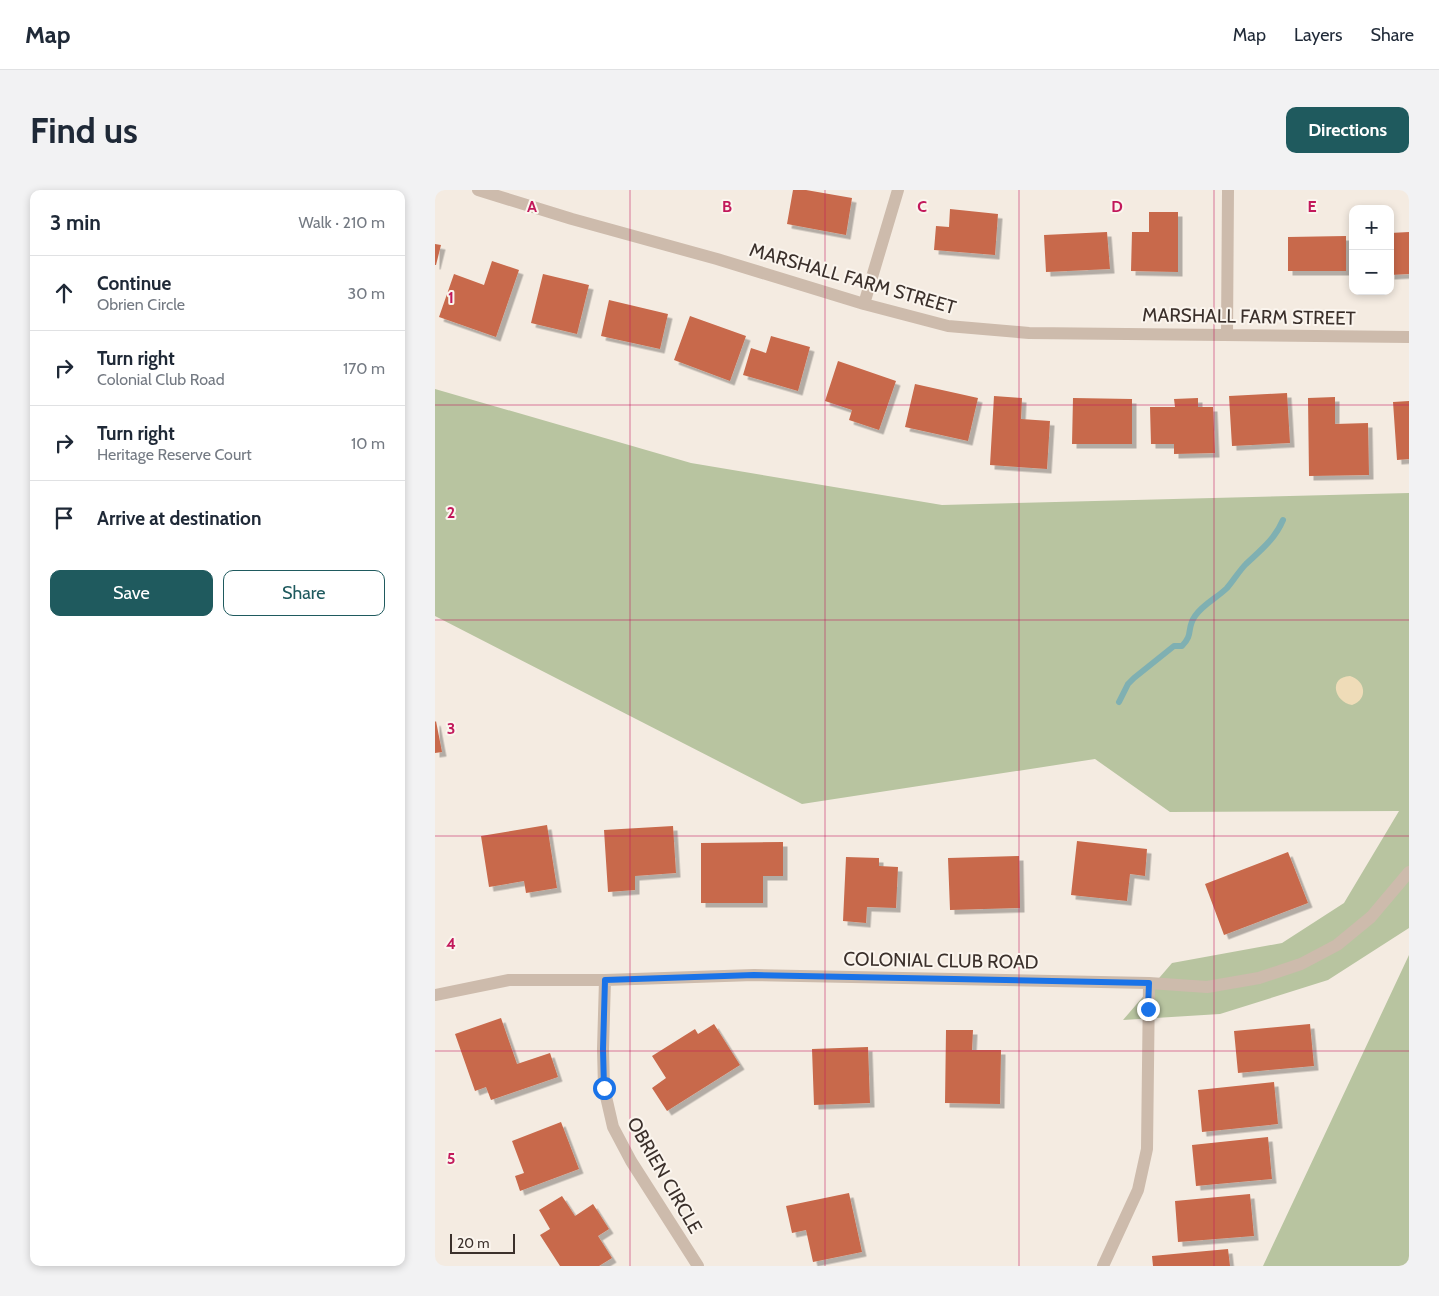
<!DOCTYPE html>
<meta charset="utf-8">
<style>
:root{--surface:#fff;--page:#f2f2f3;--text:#1f2937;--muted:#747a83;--line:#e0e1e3;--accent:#1f5a5e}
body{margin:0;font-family:Cabin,sans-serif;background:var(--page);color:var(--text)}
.controls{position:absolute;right:15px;top:15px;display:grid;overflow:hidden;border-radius:10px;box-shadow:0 2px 8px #0003}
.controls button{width:45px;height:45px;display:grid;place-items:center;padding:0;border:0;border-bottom:1px solid var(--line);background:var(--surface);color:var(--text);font:25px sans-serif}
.scale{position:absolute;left:15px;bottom:12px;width:65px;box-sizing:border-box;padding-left:5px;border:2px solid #3b302b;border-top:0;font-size:14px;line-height:18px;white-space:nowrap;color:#3b302b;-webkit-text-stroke:4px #fbf5ee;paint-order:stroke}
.stop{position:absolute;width:15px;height:15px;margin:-11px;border:4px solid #1a73e8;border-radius:50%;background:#fff}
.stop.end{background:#1a73e8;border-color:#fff;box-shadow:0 1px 5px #0008}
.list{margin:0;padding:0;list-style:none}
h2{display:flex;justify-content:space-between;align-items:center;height:65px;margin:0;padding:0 20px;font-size:21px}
h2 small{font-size:16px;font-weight:400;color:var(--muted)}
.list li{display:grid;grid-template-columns:32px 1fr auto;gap:15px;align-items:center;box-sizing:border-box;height:75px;padding:0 20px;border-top:1px solid var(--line)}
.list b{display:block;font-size:19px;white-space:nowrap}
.list p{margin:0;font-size:16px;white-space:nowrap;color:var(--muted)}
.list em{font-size:16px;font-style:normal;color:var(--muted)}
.actions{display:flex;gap:10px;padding:15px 20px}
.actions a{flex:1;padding:11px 0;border:1px solid var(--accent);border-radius:10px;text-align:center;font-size:18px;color:var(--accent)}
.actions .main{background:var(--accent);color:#fff}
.icon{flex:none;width:28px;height:28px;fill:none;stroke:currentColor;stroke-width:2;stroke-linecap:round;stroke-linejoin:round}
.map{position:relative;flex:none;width:974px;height:1076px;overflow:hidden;border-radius:10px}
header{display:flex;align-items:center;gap:30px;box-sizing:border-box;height:70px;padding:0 25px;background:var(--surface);border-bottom:1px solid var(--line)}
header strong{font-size:24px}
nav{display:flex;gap:28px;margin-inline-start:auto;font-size:18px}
.intro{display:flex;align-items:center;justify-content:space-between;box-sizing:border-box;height:120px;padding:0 30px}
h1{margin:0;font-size:35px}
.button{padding:12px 22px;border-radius:10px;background:var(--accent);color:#fff;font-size:18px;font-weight:700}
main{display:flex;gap:30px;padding:0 30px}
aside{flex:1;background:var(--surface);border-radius:10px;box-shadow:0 2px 8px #0003}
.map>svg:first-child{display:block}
.green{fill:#b8c4a0}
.sand{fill:#efdcb8}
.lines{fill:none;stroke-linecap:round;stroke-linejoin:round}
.stream{stroke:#7fb0b2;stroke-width:6}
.building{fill:#c8694b;filter:url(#shadow)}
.street{stroke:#cdbbac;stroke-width:12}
.route{stroke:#1a73e8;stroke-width:6}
.grid{fill:none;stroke:#c2185b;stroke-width:1;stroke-opacity:0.55}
.labels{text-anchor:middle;stroke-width:4;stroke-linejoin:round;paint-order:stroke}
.street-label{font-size:19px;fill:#3b302b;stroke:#fbf5ee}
.grid-label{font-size:16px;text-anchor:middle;font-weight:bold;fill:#c2185b;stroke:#fbf5ee;stroke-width:4;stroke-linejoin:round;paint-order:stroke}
</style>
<header>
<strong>Map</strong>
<nav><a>Map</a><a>Layers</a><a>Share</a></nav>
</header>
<div class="intro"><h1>Find us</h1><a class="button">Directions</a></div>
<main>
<aside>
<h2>3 min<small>Walk · 210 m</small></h2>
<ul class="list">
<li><svg class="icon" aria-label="ahead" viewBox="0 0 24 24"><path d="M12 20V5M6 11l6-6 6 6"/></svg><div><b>Continue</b><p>Obrien Circle</p></div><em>30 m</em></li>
<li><svg class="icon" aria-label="right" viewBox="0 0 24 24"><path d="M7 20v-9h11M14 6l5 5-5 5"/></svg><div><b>Turn right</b><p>Colonial Club Road</p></div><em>170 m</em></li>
<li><svg class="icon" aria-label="right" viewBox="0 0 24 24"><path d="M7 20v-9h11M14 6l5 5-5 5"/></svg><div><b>Turn right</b><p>Heritage Reserve Court</p></div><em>10 m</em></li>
<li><svg class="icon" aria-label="arrive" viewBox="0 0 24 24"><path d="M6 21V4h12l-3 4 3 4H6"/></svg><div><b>Arrive at destination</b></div></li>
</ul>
<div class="actions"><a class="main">Save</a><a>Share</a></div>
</aside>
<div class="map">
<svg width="974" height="1076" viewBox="0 0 974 1076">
<defs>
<filter id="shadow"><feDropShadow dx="4.5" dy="4.5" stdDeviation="0" flood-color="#0004"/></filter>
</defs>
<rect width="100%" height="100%" fill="#f4ebe1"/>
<!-- green -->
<path class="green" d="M0 199 256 273 507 315 974 303V738L893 790 785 824 688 830 737 773 847 753 909 713 964 621 735 622 660 569 367 614 0 426Z
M974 765V1076H828Z"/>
<!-- sand -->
<path class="sand" d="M915 486C930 490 934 509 917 515 899 512 893 487 915 486Z"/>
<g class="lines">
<!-- stream -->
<path class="stream" d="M684 512 693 494 699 488 739 456H747C759 444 751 439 760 426 768 414 782 408 792 398 799 390 804 381 811 374 826 360 840 349 848 330"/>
</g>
<!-- building -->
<path class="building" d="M358 0H371L417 8 411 45 352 34Z
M515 19 563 24 560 65 499 60 501 36 514 37Z
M714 22H743V82L696 81 697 42H714Z
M672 42 675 79 611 82 609 45Z
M974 42V84L955 85V43Z
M911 46V81H853V47Z
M0 54 6 55 1 75H0Z
M57 71 84 80 61 147 4 127 19 84 49 95Z
M108 84 154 95 142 144 96 133Z
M174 110 233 124 225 159 166 146Z
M255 126 311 146 295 191 239 170Z
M336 146 375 157 363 201 308 185 316 158 331 163Z
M403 171 461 191 444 240 414 230 417 220 390 211Z
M480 194 543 208 533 251 470 237Z
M852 203 855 253 797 256 794 206Z
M559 206 587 208 586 229 615 231 612 279 555 275Z
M900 207V234L933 233 934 285 874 286 873 208Z
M638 208 697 209V254H637Z
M763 208V217H778L780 263 739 264V254H716L715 217H740L739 209Z
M974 211V269L962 270 958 212Z
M1 531 7 562 0 563V532Z
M112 635 122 698 91 703 89 691 54 697 46 646Z
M238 636 241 683 200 686V700L173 702 169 640Z
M642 651 712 659 710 686 695 684 692 711 636 705Z
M348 652V686H328V713H266V653Z
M853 662 873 713 789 745 770 694Z
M584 666 585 718 515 720 513 668Z
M411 667 444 668V676L463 677 461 718 432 717 431 733 408 731Z
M66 828 82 874 115 863 123 887 56 910 51 897 40 901 20 844Z
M279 834 305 875 232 921 217 898 231 888 217 866 260 839 263 844Z
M875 834 879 876 803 883 799 841Z
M511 840H538L537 860H566L565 914 510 913Z
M433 857 435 913 379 915 377 859Z
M839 892 843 934 767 942 763 900Z
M126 932 144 979 85 1001 80 986 89 983 77 951Z
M833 947 837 989 761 996 757 955Z
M414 1003 427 1062 378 1072 371 1040 357 1043 351 1016Z
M815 1004 819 1046 743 1052 740 1011Z
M127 1006 140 1026 158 1014 174 1039 163 1046 177 1068 164 1076H125L105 1045 115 1039 104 1020Z
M793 1059 795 1076H718L717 1066Z"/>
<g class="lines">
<!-- street -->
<path class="street" d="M43 0 137 29 282 69 429 114 513 136 594 143 974 147
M429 114 463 0
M792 145 793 0
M170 790 168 859 169 898 178 937 196 971 263 1076
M0 805 74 790H170L319 785 714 793 772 797 824 788 866 774 902 755 936 727 974 682
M668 1076 703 1000 712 959 714 793"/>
</g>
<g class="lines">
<!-- route -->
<path class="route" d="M169 898 168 859 170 790 319 785 714 793 713 819"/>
</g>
<!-- grid -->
<path class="grid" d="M195 0V1076M390 0V1076M584 0V1076M779 0V1076M0 215H974M0 430H974M0 646H974M0 861H974"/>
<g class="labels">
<!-- street labels -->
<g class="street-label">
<text transform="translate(418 88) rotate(16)" y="7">MARSHALL FARM STREET</text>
<text transform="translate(814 126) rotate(1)" y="7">MARSHALL FARM STREET</text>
<text transform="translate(506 770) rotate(1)" y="7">COLONIAL CLUB ROAD</text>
<text transform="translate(230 985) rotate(60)" y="7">OBRIEN CIRCLE</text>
</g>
</g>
<g class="grid-label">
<text x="97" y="22">A</text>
<text x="292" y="22">B</text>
<text x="487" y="22">C</text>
<text x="682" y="22">D</text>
<text x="877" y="22">E</text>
<text x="16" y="113">1</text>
<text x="16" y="328">2</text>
<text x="16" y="544">3</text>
<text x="16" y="759">4</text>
<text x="16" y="974">5</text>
</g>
</svg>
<div class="controls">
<button>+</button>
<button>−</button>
</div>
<div class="scale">20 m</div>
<div class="stop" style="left:169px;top:898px"></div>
<div class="stop end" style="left:713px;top:819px"></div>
</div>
</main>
